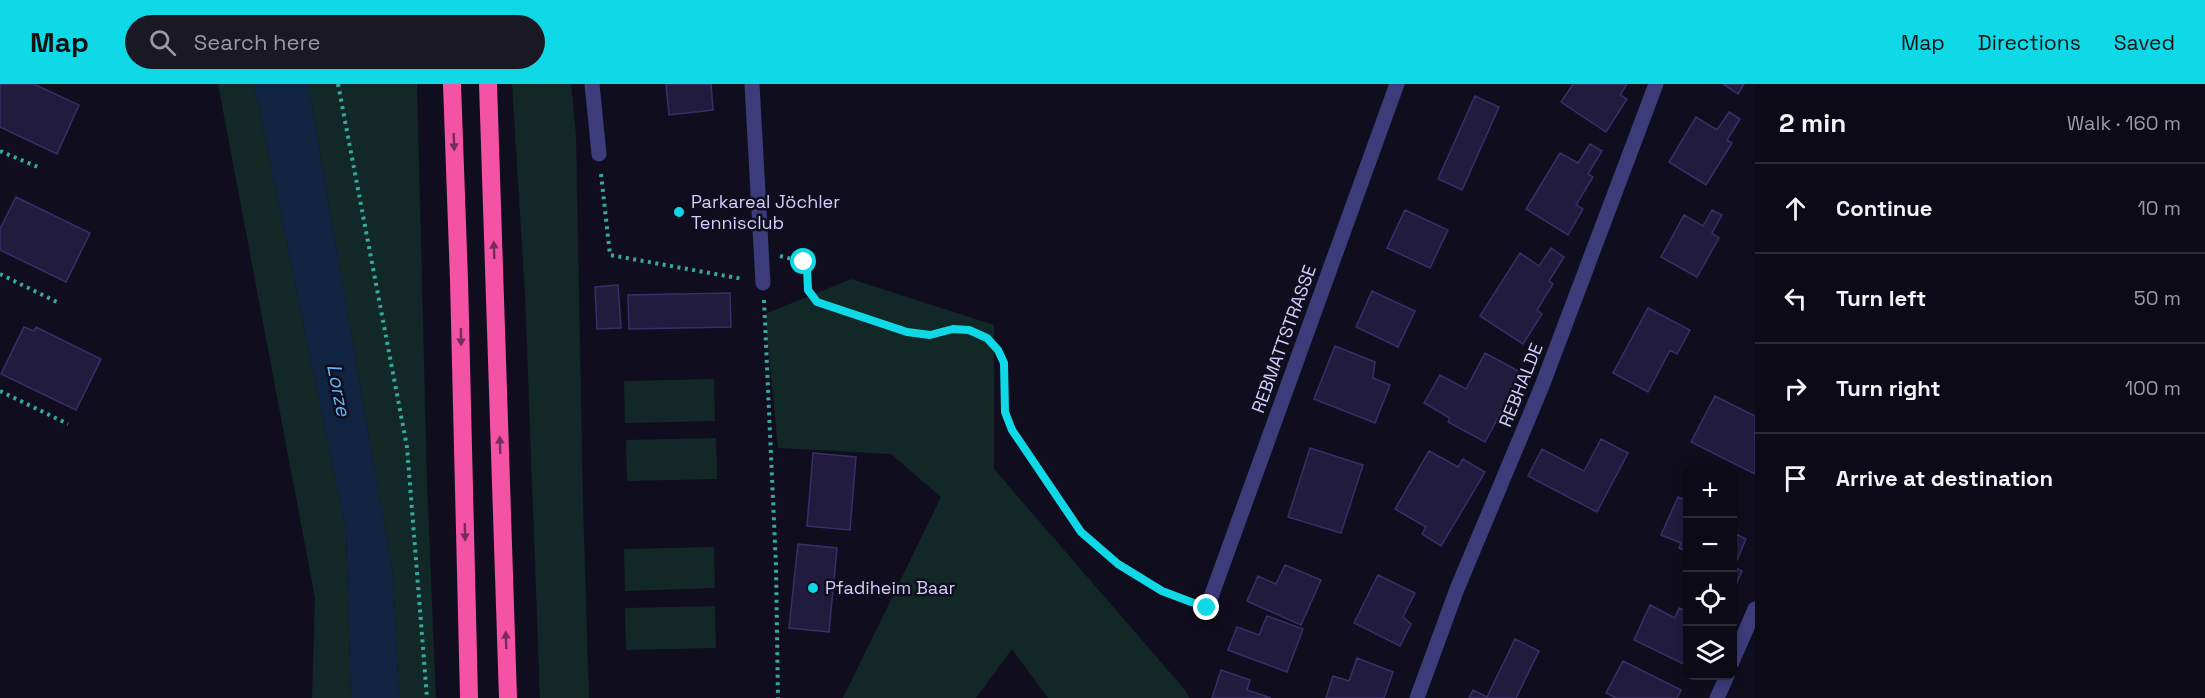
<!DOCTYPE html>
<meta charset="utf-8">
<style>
:root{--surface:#0c0a16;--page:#1a1823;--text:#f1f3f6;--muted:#9a9aa1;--line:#2c2b35;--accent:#10d9e7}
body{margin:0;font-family:"Space Grotesk",sans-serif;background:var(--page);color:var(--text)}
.controls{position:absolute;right:18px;bottom:18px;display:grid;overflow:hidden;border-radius:12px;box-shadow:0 3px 9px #0003}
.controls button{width:54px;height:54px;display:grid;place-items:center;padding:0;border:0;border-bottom:2px solid var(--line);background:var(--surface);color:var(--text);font:30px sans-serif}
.stop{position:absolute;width:18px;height:18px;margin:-14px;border:4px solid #10d9e7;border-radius:50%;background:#fff}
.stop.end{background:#10d9e7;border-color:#fff;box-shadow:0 2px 6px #0008}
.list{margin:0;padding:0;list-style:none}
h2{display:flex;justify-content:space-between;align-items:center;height:78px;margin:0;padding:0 24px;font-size:26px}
h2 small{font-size:20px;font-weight:400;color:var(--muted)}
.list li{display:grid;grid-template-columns:39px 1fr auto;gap:18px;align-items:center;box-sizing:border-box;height:90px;padding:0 24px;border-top:2px solid var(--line)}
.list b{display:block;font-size:22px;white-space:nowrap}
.list em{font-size:20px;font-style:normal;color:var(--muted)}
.icon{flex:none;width:33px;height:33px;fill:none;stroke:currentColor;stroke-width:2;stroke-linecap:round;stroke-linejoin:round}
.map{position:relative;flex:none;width:1755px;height:614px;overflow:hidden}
header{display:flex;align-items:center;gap:36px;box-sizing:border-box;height:84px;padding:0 30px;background:var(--accent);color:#111}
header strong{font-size:28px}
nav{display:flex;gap:33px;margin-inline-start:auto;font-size:21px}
.search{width:420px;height:54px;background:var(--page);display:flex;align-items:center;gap:15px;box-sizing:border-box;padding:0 21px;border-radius:33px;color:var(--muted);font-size:22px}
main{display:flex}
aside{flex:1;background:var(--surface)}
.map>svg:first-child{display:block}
.green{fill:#112826}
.water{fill:#102441}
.building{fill:#211b3e;stroke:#382f68;stroke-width:1.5}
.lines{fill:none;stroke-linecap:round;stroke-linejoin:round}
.path{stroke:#36a99d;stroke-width:4;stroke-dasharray:3 4.5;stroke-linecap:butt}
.minor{stroke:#3c3c7a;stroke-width:15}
.highway{stroke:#f352a5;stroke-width:18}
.oneway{fill:#762d5b}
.route{stroke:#10d9e7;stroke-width:8}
.poi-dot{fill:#10d9e7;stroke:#100e1e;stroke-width:2}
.labels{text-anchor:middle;stroke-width:5;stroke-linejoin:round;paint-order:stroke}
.poi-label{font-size:18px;fill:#d2cefc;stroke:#100e1e;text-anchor:start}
.street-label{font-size:18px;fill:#d2cefc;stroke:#100e1e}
.water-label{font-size:20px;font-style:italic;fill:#64b7f5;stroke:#100e1e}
</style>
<header>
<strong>Map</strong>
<div class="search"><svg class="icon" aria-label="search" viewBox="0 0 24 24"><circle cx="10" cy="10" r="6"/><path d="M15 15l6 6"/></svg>Search here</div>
<nav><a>Map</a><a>Directions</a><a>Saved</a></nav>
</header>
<main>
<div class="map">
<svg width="1755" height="614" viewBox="0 0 1755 614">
<rect width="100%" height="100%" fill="#100e1e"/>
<!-- green -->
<path class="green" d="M218 0H254L346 447 351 614H312L315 514Z
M308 0H417L427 398 436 614H399L393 491Z
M512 0H571L576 52 583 421 589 614H540L525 210Z
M851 195 994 241V385L1185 606 1189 614H1048L1012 565 976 614H843L941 413 891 370 778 364 765 230Z
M714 295 715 337 625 339 624 297Z
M716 354 717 395 627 397 626 356Z
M714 463 715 504 625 507 624 465Z
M715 522 716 564 626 566 625 524Z"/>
<!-- water -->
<path class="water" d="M254 0H308L393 491 399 614H351L346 447Z"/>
<!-- building -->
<path class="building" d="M0 0H34L79 21 57 70 0 43Z
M666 0H711L713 26 669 31Z
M1573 0H1627L1620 11 1627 15 1606 48 1561 18Z
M1723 0H1744L1738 10Z
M1475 12 1499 23 1462 106 1438 95Z
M1729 28 1740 35 1727 56 1732 59 1706 101 1669 78 1696 33 1717 46Z
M1590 60 1602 67 1588 90 1593 93 1576 121 1583 125 1568 151 1526 125 1560 69 1578 79Z
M16 113 90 149 66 198 0 166V145Z
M1405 126 1448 146 1430 184 1387 164Z
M1712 126 1722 131 1712 149 1719 154 1697 193 1661 173 1684 131 1703 142Z
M1551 164 1564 173 1549 197 1553 200 1537 226 1542 230 1523 260 1480 232 1520 169 1539 182Z
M618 201 621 244 597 245 595 203Z
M1372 207 1415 227 1398 263 1356 243Z
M730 209 731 243 629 245 628 211Z
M1648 224 1690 246 1677 270 1670 266 1648 308 1613 289Z
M24 243 34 247 36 243 101 275 76 326 1 290Z
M1335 262 1375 278 1373 294 1390 301 1375 339 1314 315Z
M1485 269 1522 289 1485 358 1448 338 1450 334 1424 319 1440 291 1466 305Z
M1715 312 1755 332V390L1691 358Z
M1601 355 1628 369 1597 428 1528 392 1542 365 1584 387Z
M1310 364 1363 381 1341 449 1288 433Z
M1429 367 1458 383 1463 375 1485 388 1441 462 1422 450 1426 443 1395 425Z
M813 369 856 373 850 446 807 442Z
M1678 413 1688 417V468L1679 464 1681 459 1661 451Z
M1732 448 1746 455 1734 483 1742 487 1734 505Z
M798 460 837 464 829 548 789 544Z
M1285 481 1321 496 1301 541 1247 517 1258 492 1276 500Z
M1378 491 1415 509 1403 533 1411 540 1400 562 1354 539Z
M1650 521 1675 534 1679 524 1688 528V582L1634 556Z
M1267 532 1303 545 1287 588 1228 566 1237 543 1259 551Z
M1515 555 1539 567 1516 614H1469L1473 606 1487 613Z
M1357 574 1393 588 1384 614H1326L1333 592 1349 597Z
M1623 577 1681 606 1677 614H1616L1606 609Z
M1221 586 1250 596 1247 606 1271 614H1212Z"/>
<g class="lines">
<!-- path -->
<path class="path" d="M338 0 407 363 427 614
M0 67 38 83
M601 90 610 171 743 195
M780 172 804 178 807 185 808 206 817 218 907 248 930 251 953 245 969 246 987 254 998 265 1004 280 1005 328 1012 346 1081 448 1118 480 1162 507 1189 517
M0 190 59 219
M764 216 776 482 778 614
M0 307 68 340"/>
<!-- minor -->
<path class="minor" d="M592 0 599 70
M752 0 763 199
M1207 524 1397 0
M1732 578 1755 525
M1417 614 1457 505 1542 302 1656 0
M1717 614 1727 592"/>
<!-- highway -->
<path class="highway" d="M452 0 459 196 469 614
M488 0 508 614"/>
</g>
<!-- one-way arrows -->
<defs><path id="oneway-solid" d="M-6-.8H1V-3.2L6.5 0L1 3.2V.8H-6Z" transform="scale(1.5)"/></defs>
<g class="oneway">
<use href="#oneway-solid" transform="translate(454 58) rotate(88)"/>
<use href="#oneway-solid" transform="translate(494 166) rotate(-92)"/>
<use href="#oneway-solid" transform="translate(461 253) rotate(89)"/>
<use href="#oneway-solid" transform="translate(500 361) rotate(-92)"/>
<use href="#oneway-solid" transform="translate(465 448) rotate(89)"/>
<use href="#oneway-solid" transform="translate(506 556) rotate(-92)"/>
</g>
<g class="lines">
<!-- route -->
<path class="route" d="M804 178 807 184 808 206 817 218 907 248 930 251 953 245 969 246 987 254 998 266 1004 279 1005 328 1012 346 1081 448 1118 480 1162 507 1207 524"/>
</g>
<!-- markers -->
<g class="poi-dot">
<circle cx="679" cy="128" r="6"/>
<circle cx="813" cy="504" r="6"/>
</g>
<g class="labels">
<!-- poi labels -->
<g class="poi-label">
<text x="691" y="124">Parkareal Jöchler<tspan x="691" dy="21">Tennisclub</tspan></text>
<text x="825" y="510">Pfadiheim Baar</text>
</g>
<!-- street labels -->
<g class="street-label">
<text transform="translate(1284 255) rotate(-70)" y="6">REBMATTSTRASSE</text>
<text transform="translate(1521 301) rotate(-68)" y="6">REBHALDE</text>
</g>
<!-- water labels -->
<g class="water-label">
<text transform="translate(339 306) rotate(79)" y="7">Lorze</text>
</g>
</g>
</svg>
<div class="controls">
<button>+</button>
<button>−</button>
<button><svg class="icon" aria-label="locate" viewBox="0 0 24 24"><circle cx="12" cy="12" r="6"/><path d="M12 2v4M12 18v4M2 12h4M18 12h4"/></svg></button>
<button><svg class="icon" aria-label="layers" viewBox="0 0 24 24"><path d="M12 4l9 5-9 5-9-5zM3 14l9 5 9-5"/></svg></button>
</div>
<div class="stop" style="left:804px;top:178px"></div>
<div class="stop end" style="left:1207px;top:524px"></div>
</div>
<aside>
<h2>2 min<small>Walk · 160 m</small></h2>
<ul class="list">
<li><svg class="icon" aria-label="ahead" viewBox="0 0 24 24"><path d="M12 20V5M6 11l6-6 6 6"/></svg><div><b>Continue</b></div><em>10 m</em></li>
<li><svg class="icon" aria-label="left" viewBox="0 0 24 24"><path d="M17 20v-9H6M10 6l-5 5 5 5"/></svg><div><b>Turn left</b></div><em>50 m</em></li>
<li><svg class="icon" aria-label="right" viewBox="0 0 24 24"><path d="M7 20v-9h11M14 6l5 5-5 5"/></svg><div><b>Turn right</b></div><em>100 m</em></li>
<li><svg class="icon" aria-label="arrive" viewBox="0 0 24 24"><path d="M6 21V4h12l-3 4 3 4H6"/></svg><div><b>Arrive at destination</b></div></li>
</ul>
</aside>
</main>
